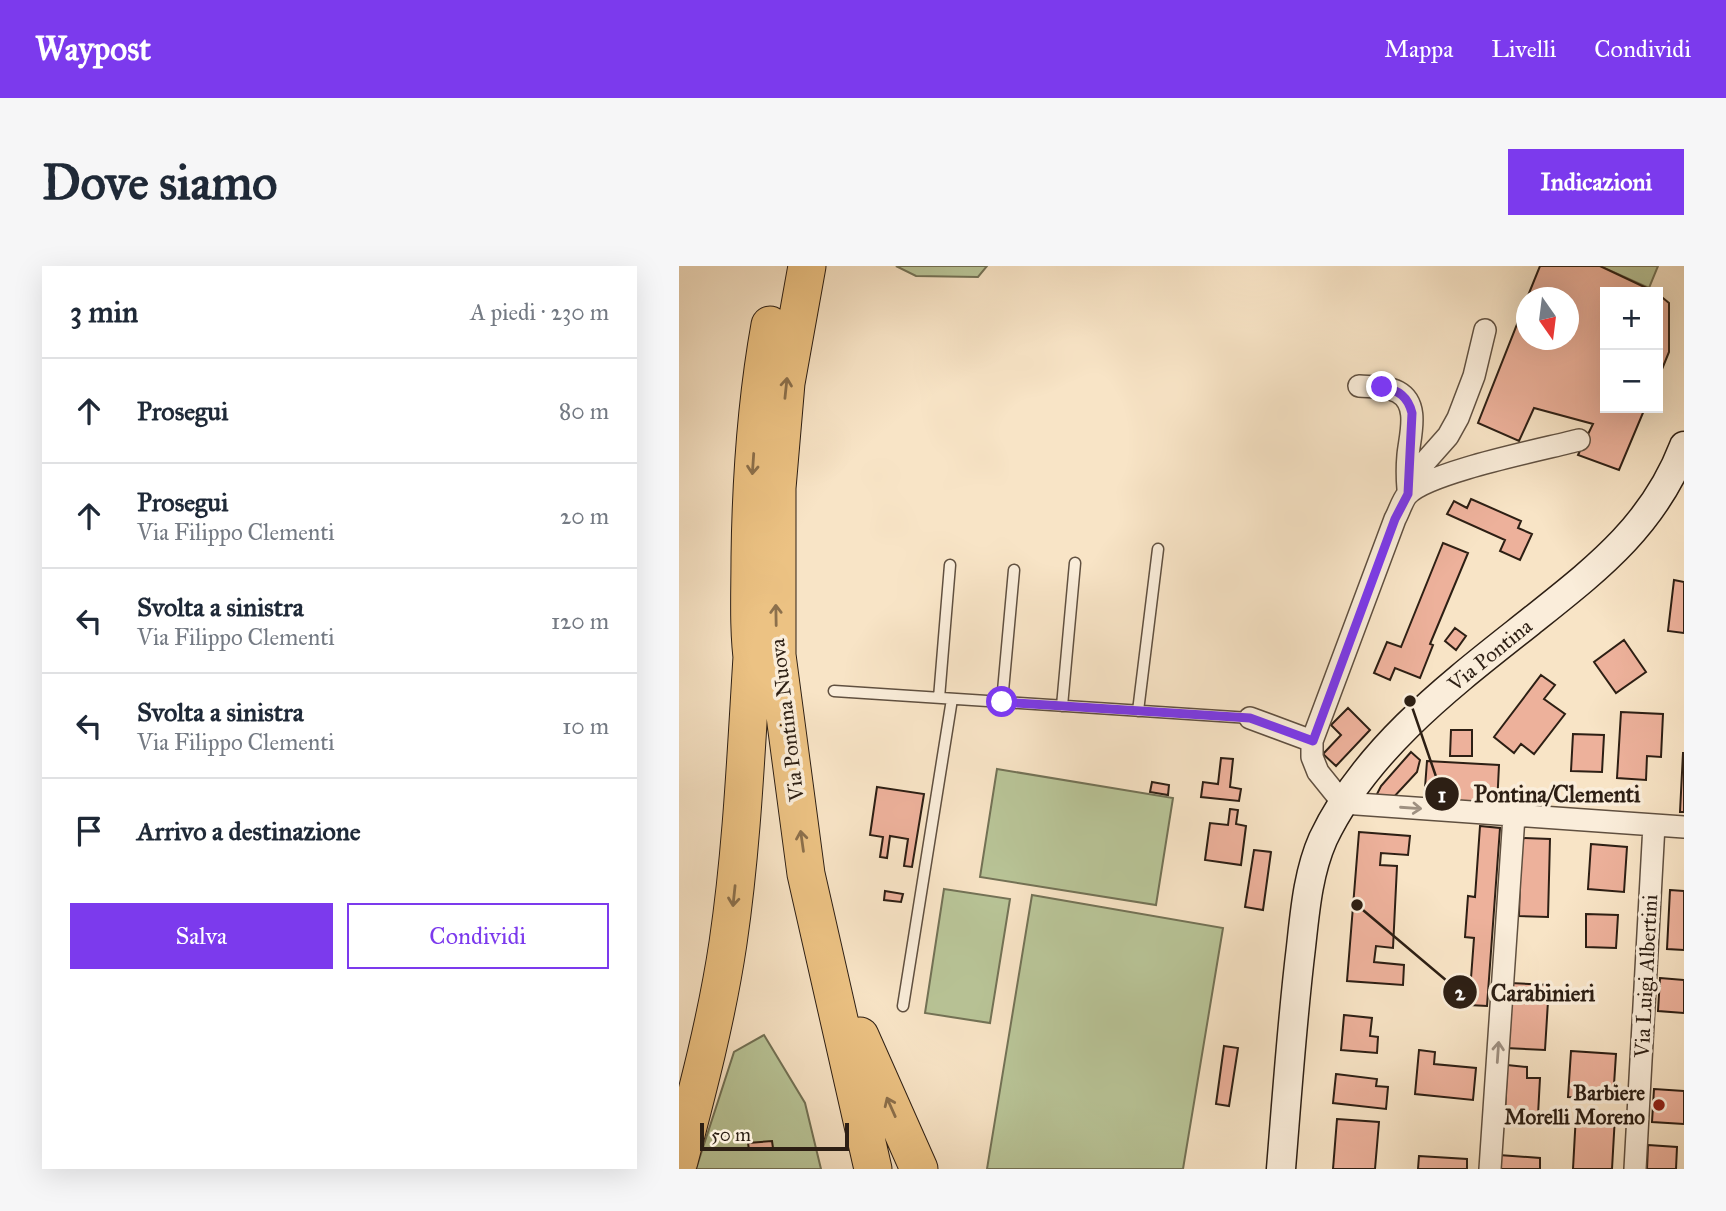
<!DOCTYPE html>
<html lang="it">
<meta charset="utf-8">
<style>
:root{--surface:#fff;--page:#f6f6f7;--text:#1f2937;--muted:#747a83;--line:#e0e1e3;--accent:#7c3aed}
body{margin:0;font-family:"IM FELL Great Primer",serif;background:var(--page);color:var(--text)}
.controls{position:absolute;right:21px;top:21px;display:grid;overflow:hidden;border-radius:0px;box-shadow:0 7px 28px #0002}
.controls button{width:63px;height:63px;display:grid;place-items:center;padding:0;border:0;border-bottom:2px solid var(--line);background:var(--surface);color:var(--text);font:35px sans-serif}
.compass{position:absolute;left:837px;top:21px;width:63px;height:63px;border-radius:50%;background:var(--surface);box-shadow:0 7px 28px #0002;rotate:166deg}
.scale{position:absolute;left:21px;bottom:18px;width:149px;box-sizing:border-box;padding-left:7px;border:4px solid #2d1f14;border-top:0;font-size:19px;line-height:24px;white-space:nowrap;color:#2d1f14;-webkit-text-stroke:5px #faedda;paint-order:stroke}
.stop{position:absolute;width:21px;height:21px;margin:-16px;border:5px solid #7c3aed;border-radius:50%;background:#fff}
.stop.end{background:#7c3aed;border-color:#fff;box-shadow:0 2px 7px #0008}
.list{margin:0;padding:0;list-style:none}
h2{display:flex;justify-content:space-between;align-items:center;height:91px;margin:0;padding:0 28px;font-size:30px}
h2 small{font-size:23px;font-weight:400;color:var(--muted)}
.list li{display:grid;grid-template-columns:46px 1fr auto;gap:21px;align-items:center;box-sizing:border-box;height:105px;padding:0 28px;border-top:2px solid var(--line)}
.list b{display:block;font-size:26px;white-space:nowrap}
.list p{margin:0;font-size:23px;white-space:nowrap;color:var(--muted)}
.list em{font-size:23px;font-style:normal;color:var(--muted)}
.actions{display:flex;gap:14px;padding:21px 28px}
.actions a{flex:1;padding:16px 0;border:2px solid var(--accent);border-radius:0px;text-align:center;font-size:24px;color:var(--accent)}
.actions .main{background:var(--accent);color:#fff}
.icon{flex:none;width:38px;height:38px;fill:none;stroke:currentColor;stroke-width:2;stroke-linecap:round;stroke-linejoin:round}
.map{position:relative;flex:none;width:1005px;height:903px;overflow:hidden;border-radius:0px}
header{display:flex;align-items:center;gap:42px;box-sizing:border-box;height:98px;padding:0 35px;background:var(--accent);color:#fff}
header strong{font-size:33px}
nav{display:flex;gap:38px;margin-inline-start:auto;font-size:24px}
.intro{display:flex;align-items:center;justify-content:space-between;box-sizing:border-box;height:168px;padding:0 42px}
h1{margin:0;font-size:49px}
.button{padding:18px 32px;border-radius:0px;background:var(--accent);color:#fff;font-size:24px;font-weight:700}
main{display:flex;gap:42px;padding:0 42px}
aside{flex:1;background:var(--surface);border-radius:0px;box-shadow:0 7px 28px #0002}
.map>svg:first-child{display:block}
.green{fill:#b9c598;stroke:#737256;stroke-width:2}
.building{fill:#edb19b;stroke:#2d1f14;stroke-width:2}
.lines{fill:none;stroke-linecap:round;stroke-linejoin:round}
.lane-casing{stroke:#605040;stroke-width:13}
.street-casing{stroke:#605040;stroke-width:24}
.secondary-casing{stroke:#2d1f14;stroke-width:31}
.highway-casing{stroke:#2d1f14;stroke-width:39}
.lane{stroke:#faedda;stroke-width:10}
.street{stroke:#faedda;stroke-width:21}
.secondary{stroke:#faedda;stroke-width:28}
.highway{stroke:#ecc283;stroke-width:37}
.oneway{stroke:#8c704c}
.oneway2{stroke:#9e9081}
.route{stroke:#7c3aed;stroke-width:9}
.poi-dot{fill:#8f2418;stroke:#faedda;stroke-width:2.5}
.labels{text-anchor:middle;stroke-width:7;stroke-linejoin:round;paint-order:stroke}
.street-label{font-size:21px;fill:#2d1f14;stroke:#faedda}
.poi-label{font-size:21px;font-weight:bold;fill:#2d1f14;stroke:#faedda;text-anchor:end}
.leader{fill:none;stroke:#2d1f14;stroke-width:2.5}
.callout-dot{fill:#2d1f14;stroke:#faedda;stroke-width:2.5}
.mark-label{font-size:21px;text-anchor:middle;font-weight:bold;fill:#fff}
.callout-label{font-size:23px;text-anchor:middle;font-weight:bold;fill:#2d1f14;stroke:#faedda;stroke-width:7;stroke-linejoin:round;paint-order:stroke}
</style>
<header>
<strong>Waypost</strong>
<nav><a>Mappa</a><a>Livelli</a><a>Condividi</a></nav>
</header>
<div class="intro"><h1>Dove siamo</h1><a class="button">Indicazioni</a></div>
<main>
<aside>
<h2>3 min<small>A piedi · 230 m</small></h2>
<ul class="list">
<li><svg class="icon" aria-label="ahead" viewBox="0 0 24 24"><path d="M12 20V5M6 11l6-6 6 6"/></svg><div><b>Prosegui</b></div><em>80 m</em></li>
<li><svg class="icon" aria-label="ahead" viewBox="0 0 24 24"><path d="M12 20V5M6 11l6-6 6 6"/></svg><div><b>Prosegui</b><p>Via Filippo Clementi</p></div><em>20 m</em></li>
<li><svg class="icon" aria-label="left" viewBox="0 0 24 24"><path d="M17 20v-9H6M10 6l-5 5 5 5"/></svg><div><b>Svolta a sinistra</b><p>Via Filippo Clementi</p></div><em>120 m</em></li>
<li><svg class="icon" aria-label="left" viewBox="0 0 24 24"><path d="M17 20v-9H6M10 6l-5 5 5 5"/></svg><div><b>Svolta a sinistra</b><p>Via Filippo Clementi</p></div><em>10 m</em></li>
<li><svg class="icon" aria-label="arrive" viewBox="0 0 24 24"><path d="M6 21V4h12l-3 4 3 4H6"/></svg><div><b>Arrivo a destinazione</b></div></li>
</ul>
<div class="actions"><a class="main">Salva</a><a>Condividi</a></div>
</aside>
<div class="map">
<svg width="1005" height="903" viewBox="0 0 1005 903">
<rect width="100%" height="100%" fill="#f8e4c6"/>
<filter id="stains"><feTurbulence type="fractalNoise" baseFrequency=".00286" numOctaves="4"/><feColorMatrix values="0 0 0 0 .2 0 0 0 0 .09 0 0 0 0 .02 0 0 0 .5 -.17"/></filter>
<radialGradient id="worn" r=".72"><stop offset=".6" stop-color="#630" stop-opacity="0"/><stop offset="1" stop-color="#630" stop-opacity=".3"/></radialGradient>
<!-- green -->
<path class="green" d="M217 0H308L299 11 237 10Z
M921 0H979L970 22Z
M318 503 494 532 477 639 301 611Z
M265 623 331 633 311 757 246 747Z
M353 629 544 662 504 903H308Z
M85 769 126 837 142 903H17L55 786Z"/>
<!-- building -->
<path class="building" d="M861 0H921L976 26H926V142H966L940 204 899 189 914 158 855 142 840 175 799 157 848 33V74H890V32H848Z
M979 28 990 37V86L979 113Z
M792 233 842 255 839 262 853 268 841 294 821 285 826 274 768 248 775 235 788 242Z
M764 277 789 287 751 378 754 379 741 412 716 402 711 414 695 407 708 376 722 381Z
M995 314 1005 316V367L989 365Z
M776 362 787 370 777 384 766 375Z
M945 374 967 406 937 427 915 396Z
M862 409 876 419 865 433 886 448 855 488 842 478 835 487 815 471Z
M669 442 691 464 657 500 644 488 662 469 652 459Z
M942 446 984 448 982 491 968 490 967 514 938 512Z
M772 464H793V490H771Z
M894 468 925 469 923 506 892 505Z
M732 486 741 494 738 506 713 533 696 532 702 520Z
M1004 487H1005V546H1001Z
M542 492 554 493 551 521 562 523 560 535 522 531 524 516 539 518Z
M748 495 820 499 818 540 745 535Z
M473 516 490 519 489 529 471 526Z
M198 521 245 528 233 601 225 600 229 573 211 570 208 592 201 591 204 571 191 569Z
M551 543 559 544 557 558 567 560 562 599 526 594 531 557 549 559Z
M801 560 821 562 808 740 790 739 795 672 786 671 789 630 796 631Z
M680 566 731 570 729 589 702 587 701 599 718 600 714 682 697 680 695 696 725 699 724 719 668 715Z
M842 572 871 573 869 651 840 650Z
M912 578 948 581 945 626 909 623Z
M575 584 592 586 584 644 566 641Z
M991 624 1005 625V684L988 683Z
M206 625 224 628 222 636 205 634Z
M907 648 939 649 937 682 907 681Z
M981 712 1005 714V747L979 745Z
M831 717 870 719 866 784 827 782Z
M665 749 693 752 691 770 699 771 698 787 662 784Z
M545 780 559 782 550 840 537 838Z
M740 784 756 786 755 798 797 802 794 834 736 828Z
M892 785 937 788 934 834 889 831Z
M828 799 848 801V812H861L859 849 826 847Z
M657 808 698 813 697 820 709 821 707 843 654 837Z
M975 823 1005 825V858L973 856Z
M897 848 936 850 933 903H894Z
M658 853 700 856 696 903H654Z
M93 875 94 882 70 884 69 877Z
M969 879 998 881 997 903H968Z
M820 889 861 892V903H819Z
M740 890 788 893V903H739Z"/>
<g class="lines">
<defs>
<path id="lane" d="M155 425 571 452
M260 432 271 299
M323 436 335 304
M383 440 396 297
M459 445 479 283
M224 740 273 433"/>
<path id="street" d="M680 120C693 121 708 120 719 126 741 138 731 169 729 189 728 200 728 211 729 223
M900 174C866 183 748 206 728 229 723 235 720 246 716 253L633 475V491L639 506 664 537 1005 561
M729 228 738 205 769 170 779 152 795 110 806 64
M571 452 633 475
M811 903 835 550
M956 903 975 559"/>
<path id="secondary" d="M602 903C608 829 613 755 622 681 626 645 629 607 644 573 687 482 774 417 851 356 916 304 974 261 1005 180"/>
<path id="highway" d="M128 0 107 117 98 222V389L127 608 194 903
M74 399C69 364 71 326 71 291 72 212 77 137 91 59
M181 770 240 903
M0 895C19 823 38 751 49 677 63 582 67 486 73 391"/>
</defs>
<!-- lane casing -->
<use href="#lane" class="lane-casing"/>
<!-- street casing -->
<use href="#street" class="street-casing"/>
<!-- secondary casing -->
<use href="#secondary" class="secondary-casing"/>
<!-- highway casing -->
<use href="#highway" class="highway-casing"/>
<!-- lane -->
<use href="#lane" class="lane"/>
<!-- street -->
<use href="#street" class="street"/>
<!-- secondary -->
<use href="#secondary" class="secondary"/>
<!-- highway -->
<use href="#highway" class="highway"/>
</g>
<!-- one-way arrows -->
<defs><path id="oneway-shaft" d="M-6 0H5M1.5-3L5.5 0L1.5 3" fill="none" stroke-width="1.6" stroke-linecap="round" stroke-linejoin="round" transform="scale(1.75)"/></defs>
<g class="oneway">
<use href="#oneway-shaft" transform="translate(107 122) rotate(-84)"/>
<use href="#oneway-shaft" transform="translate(74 198) rotate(94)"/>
<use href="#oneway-shaft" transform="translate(97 349) rotate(-91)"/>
<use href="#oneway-shaft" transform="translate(123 575) rotate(-98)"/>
<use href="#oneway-shaft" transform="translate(55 630) rotate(96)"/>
<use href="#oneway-shaft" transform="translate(212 841) rotate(-114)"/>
</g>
<g class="oneway2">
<use href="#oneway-shaft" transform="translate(732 542) rotate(4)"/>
<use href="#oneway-shaft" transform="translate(819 786) rotate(-86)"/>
</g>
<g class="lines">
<!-- route -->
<path class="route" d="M323 436 571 452 634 475 716 253 729 228 733 147C729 131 720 124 703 121"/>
</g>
<!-- markers -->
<circle class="poi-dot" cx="980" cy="839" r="7"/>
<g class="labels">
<!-- street labels -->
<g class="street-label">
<text transform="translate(811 389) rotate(-39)" y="7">Via Pontina</text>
<text transform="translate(108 454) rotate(-97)" y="7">Via Pontina Nuova</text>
<text transform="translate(967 710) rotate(-87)" y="7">Via Luigi Albertini</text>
</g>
<!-- poi labels -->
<g class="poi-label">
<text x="966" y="834">Barbiere<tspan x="966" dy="24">Morelli Moreno</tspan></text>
</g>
</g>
<!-- callouts -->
<path class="leader" d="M731 435L763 528M678 639L781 726"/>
<g class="callout-dot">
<circle cx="731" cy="435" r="7"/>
<circle cx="678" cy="639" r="7"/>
<circle cx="763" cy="528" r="18"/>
<circle cx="781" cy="726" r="18"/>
</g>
<g class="mark-label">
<text x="763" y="536">1</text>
<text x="781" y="734">2</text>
</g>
<g class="callout-label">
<text x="878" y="536">Pontina/Clementi</text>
<text x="864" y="735">Carabinieri</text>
</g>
<rect width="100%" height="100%" filter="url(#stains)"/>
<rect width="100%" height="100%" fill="url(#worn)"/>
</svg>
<div class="controls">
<button>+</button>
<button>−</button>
</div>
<svg class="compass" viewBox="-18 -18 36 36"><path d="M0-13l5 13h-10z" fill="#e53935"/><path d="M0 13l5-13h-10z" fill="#747a83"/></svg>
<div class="scale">50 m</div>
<div class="stop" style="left:323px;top:436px"></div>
<div class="stop end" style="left:703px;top:121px"></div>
</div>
</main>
